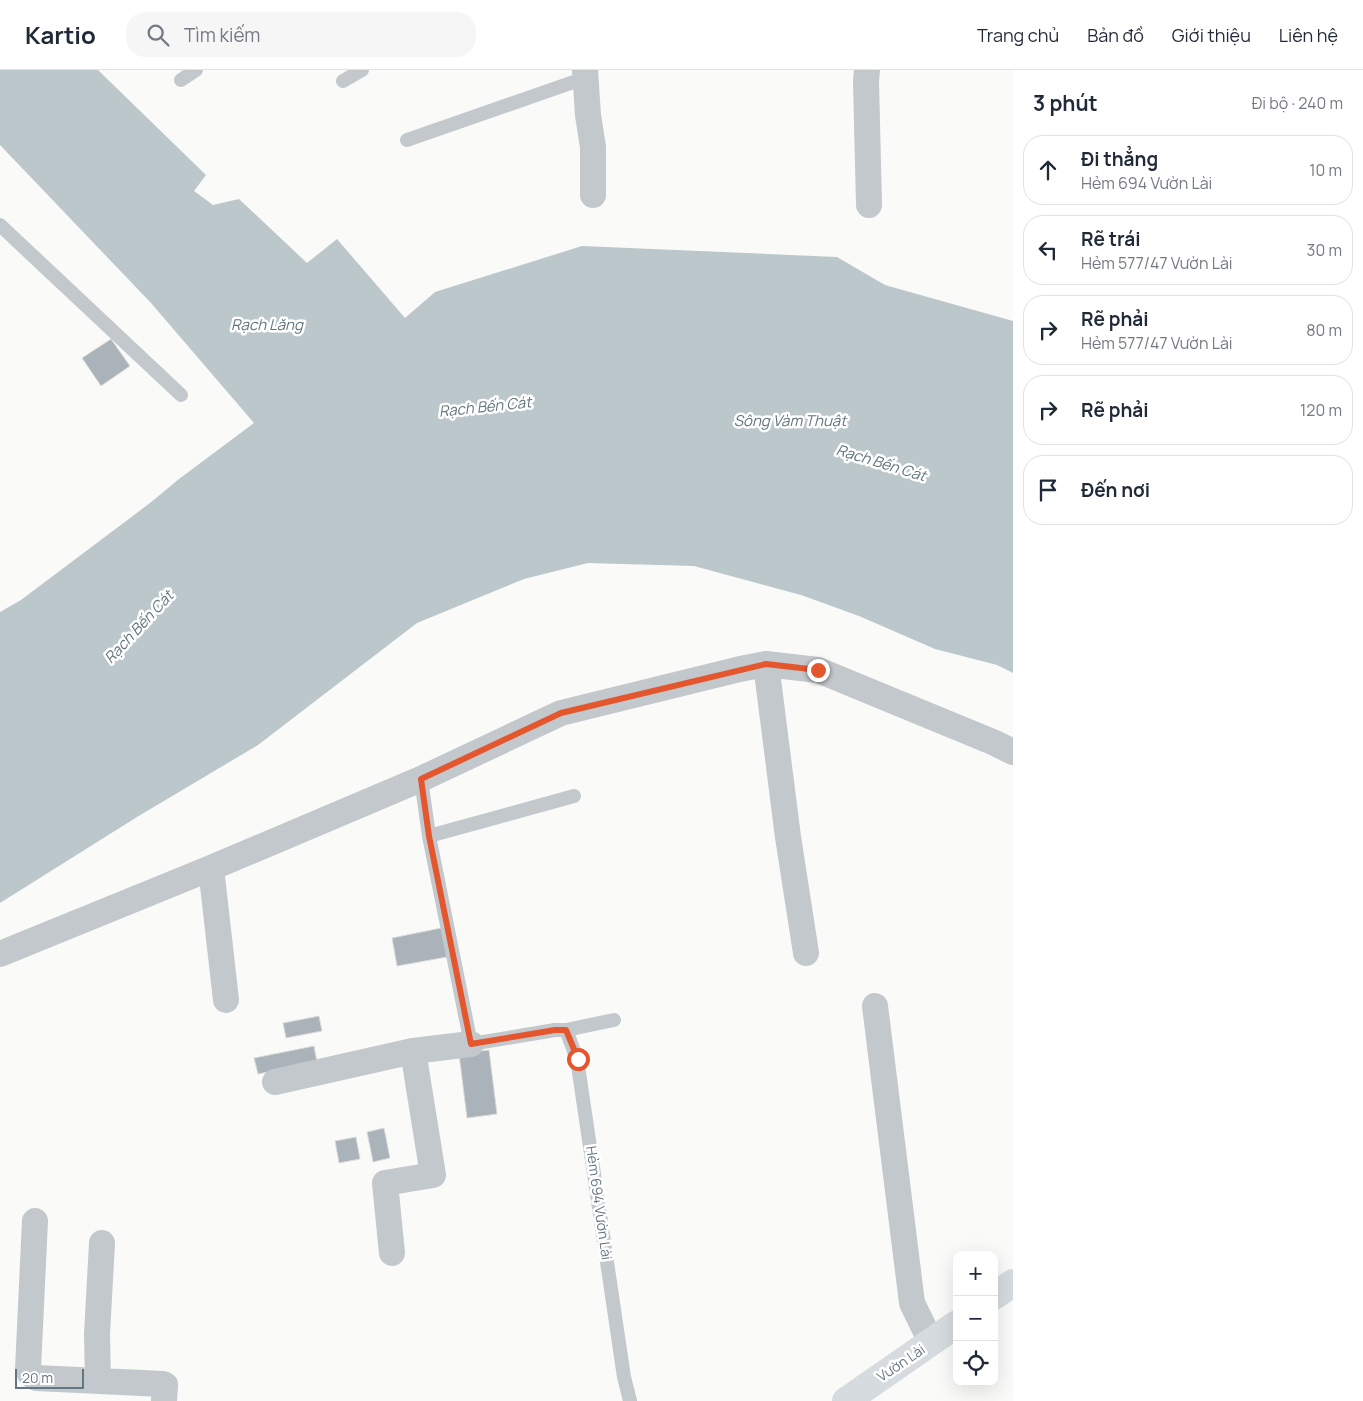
<!DOCTYPE html>
<html lang="vi">
<meta charset="utf-8">
<style>
:root{--surface:#fff;--page:#f6f6f7;--text:#1f2937;--muted:#747a83;--line:#e0e1e3}
body{margin:0;font-family:Manrope,sans-serif;background:var(--page);color:var(--text)}
.controls{position:absolute;right:15px;bottom:15px;display:grid;overflow:hidden;border-radius:10px;box-shadow:0 5px 20px #0002}
.controls button{width:45px;height:45px;display:grid;place-items:center;padding:0;border:0;border-bottom:1px solid var(--line);background:var(--surface);color:var(--text);font:25px sans-serif}
.scale{position:absolute;left:15px;bottom:12px;width:69px;box-sizing:border-box;padding-left:5px;border:2px solid #657683;border-top:0;font-size:14px;line-height:18px;white-space:nowrap;color:#657683;-webkit-text-stroke:4px #fff;paint-order:stroke}
.stop{position:absolute;width:15px;height:15px;margin:-11px;border:4px solid #e4572e;border-radius:50%;background:#fff}
.stop.end{background:#e4572e;border-color:#fff;box-shadow:0 1px 5px #0008}
.list{margin:0;padding:0;list-style:none}
h2{display:flex;justify-content:space-between;align-items:center;height:65px;margin:0;padding:0 20px;font-size:21px}
h2 small{font-size:16px;font-weight:400;color:var(--muted)}
.list li{display:grid;grid-template-columns:32px 1fr auto;gap:15px;align-items:center;box-sizing:border-box;height:70px;margin:0 10px 10px;padding:0 10px;border:1px solid var(--line);border-radius:20px}
.list b{display:block;font-size:19px;white-space:nowrap}
.list p{margin:0;font-size:16px;white-space:nowrap;color:var(--muted)}
.list em{font-size:16px;font-style:normal;color:var(--muted)}
.icon{flex:none;width:28px;height:28px;fill:none;stroke:currentColor;stroke-width:2;stroke-linecap:round;stroke-linejoin:round}
.map{position:relative;flex:none;width:1013px;height:1331px;overflow:hidden}
header{display:flex;align-items:center;gap:30px;box-sizing:border-box;height:70px;padding:0 25px;background:var(--surface);border-bottom:1px solid var(--line)}
header strong{font-size:24px}
nav{display:flex;gap:28px;margin-inline-start:auto;font-size:18px}
.search{width:350px;height:45px;background:var(--page);display:flex;align-items:center;gap:12px;box-sizing:border-box;padding:0 18px;border-radius:20px;color:var(--muted);font-size:19px}
main{display:flex}
aside{flex:1;background:var(--surface)}
.map>svg:first-child{display:block}
.water{fill:#bbc7cb}
.building{fill:#aab3b9;stroke:#dcdcda}
.lines{fill:none;stroke-linecap:round;stroke-linejoin:round}
.service{stroke:#c3c8cc;stroke-width:14}
.minor{stroke:#c3c8cc;stroke-width:26}
.secondary{stroke:#d6dbdf;stroke-width:28}
.route{stroke:#e4572e;stroke-width:6}
.labels{text-anchor:middle;stroke-width:5;stroke-linejoin:round;paint-order:stroke}
.street-label{font-size:14px;fill:#657683;stroke:#fff}
.water-label{font-size:15px;font-style:italic;fill:#60757c;stroke:#fff}
</style>
<header>
<strong>Kartio</strong>
<div class="search"><svg class="icon" aria-label="search" viewBox="0 0 24 24"><circle cx="10" cy="10" r="6"/><path d="M15 15l6 6"/></svg>Tìm kiếm</div>
<nav><a>Trang chủ</a><a>Bản đồ</a><a>Giới thiệu</a><a>Liên hệ</a></nav>
</header>
<main>
<div class="map">
<svg width="1013" height="1331" viewBox="0 0 1013 1331">
<rect width="100%" height="100%" fill="#fafaf8"/>
<!-- water -->
<path class="water" d="M0 0H98L206 105 194 121 213 135 239 129 307 193 337 169 405 248 435 222 582 176 837 187 885 215 1013 251V603L997 595 935 579 859 546 801 525 694 496 588 493 524 509 417 553 258 675 137 747 0 833V542L21 530 150 433 179 409 254 353 151 233 0 75Z"/>
<!-- building -->
<path class="building" d="M111 269 130 296 101 316 82 288Z
M441 858 447 887 397 896 392 868Z
M319 946 322 961 286 968 283 953Z
M314 976 317 992 258 1004 254 988Z
M489 980 497 1044 467 1048 459 984Z
M384 1058 390 1088 373 1092 367 1062Z
M356 1067 360 1089 339 1093 335 1071Z"/>
<g class="lines">
<!-- service -->
<path class="service" d="M181 10 196 0
M343 11 362 0
M407 70 585 8
M0 155 181 325
M421 709 429 766 471 974 555 960H566L614 950
M429 766 574 726
M566 960 577 989 624 1307 630 1331"/>
<!-- minor -->
<path class="minor" d="M585 0 588 45 593 77V125
M867 0 866 11 869 135
M766 594 788 767 806 883
M211 798 226 930
M0 884 211 798 421 709 561 643 740 599 766 594 818 600 995 673 1013 682
M875 936 912 1233 931 1272
M275 1012 413 981 471 974
M35 1151 28 1299 30 1304 36 1308 163 1314 165 1315 164 1331
M392 1183 385 1113 433 1105 413 981
M98 1311 97 1264 102 1173"/>
<!-- secondary -->
<path class="secondary" d="M994 1226 1013 1213
M846 1331 957 1254"/>
</g>
<g class="lines">
<!-- route -->
<path class="route" d="M578 989 566 960H555L471 974 429 766 421 709 561 643 766 594 818 600"/>
</g>
<g class="labels">
<!-- street labels -->
<g class="street-label">
<text transform="translate(599 1133) rotate(82)" y="5">Hẻm 694 Vườn Lài</text>
<text transform="translate(901 1293) rotate(-34)" y="5">Vườn Lài</text>
</g>
<!-- water labels -->
<g class="water-label">
<text x="267" y="260">Rạch Lăng</text>
<text transform="translate(485 337) rotate(-6)" y="5">Rạch Bến Cát</text>
<text x="790" y="356">Sông Vàm Thuật</text>
<text transform="translate(881 393) rotate(17)" y="5">Rạch Bến Cát</text>
<text transform="translate(139 557) rotate(-47)" y="5">Rạch Bến Cát</text>
</g>
</g>
</svg>
<div class="controls">
<button>+</button>
<button>−</button>
<button><svg class="icon" aria-label="locate" viewBox="0 0 24 24"><circle cx="12" cy="12" r="6"/><path d="M12 2v4M12 18v4M2 12h4M18 12h4"/></svg></button>
</div>
<div class="scale">20 m</div>
<div class="stop" style="left:578px;top:989px"></div>
<div class="stop end" style="left:818px;top:600px"></div>
</div>
<aside>
<h2>3 phút<small>Đi bộ · 240 m</small></h2>
<ul class="list">
<li><svg class="icon" aria-label="ahead" viewBox="0 0 24 24"><path d="M12 20V5M6 11l6-6 6 6"/></svg><div><b>Đi thẳng</b><p>Hẻm 694 Vườn Lài</p></div><em>10 m</em></li>
<li><svg class="icon" aria-label="left" viewBox="0 0 24 24"><path d="M17 20v-9H6M10 6l-5 5 5 5"/></svg><div><b>Rẽ trái</b><p>Hẻm 577/47 Vườn Lài</p></div><em>30 m</em></li>
<li><svg class="icon" aria-label="right" viewBox="0 0 24 24"><path d="M7 20v-9h11M14 6l5 5-5 5"/></svg><div><b>Rẽ phải</b><p>Hẻm 577/47 Vườn Lài</p></div><em>80 m</em></li>
<li><svg class="icon" aria-label="right" viewBox="0 0 24 24"><path d="M7 20v-9h11M14 6l5 5-5 5"/></svg><div><b>Rẽ phải</b></div><em>120 m</em></li>
<li><svg class="icon" aria-label="arrive" viewBox="0 0 24 24"><path d="M6 21V4h12l-3 4 3 4H6"/></svg><div><b>Đến nơi</b></div></li>
</ul>
</aside>
</main>
